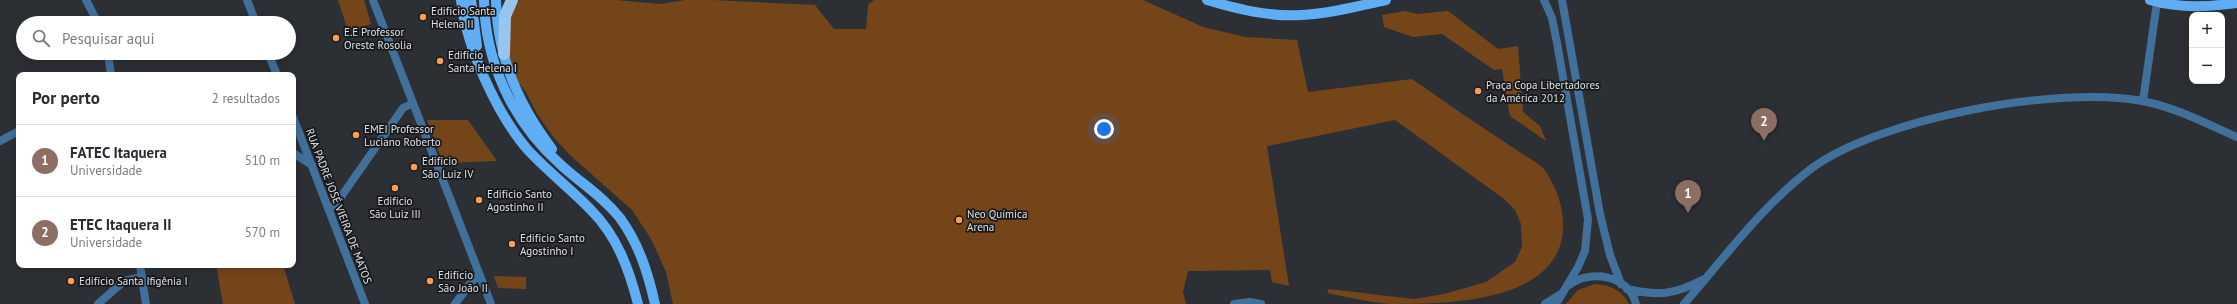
<!DOCTYPE html>
<html lang="pt">
<meta charset="utf-8">
<style>
:root{--surface:#fff;--page:#f7f7f7;--text:#2b2b33;--muted:#7c7c81;--line:#e1e1e2;--accent:#885f40}
body{margin:0;font-family:"PT Sans",sans-serif;background:var(--page);color:var(--text)}
.controls{position:absolute;right:12px;top:12px;display:grid;overflow:hidden;border-radius:8px;box-shadow:0 2px 10px #0003}
.controls button{width:36px;height:36px;display:grid;place-items:center;padding:0;border:0;border-bottom:1px solid var(--line);background:var(--surface);color:var(--text);font:20px sans-serif}
.you{position:absolute;left:1104px;top:129px;width:14px;height:14px;margin:-10px;border:3px solid #fff;border-radius:50%;background:#1a73e8;box-shadow:0 0 0 6px #1a73e833}
.badge{display:grid;place-items:center;width:26px;height:26px;border-radius:50%;background:var(--accent);color:#fff;font-size:13px;font-weight:700}
.pin{position:absolute;translate:-50% -33px;filter:drop-shadow(0 1px 2px #0008)}
.pin::after{content:'';position:absolute;top:21px;width:14px;height:12px;background:inherit;clip-path:polygon(0 0,100% 0,50% 100%)}
.list{margin:0;padding:0;list-style:none}
h2{display:flex;justify-content:space-between;align-items:center;height:52px;margin:0;padding:0 16px;font-size:17px}
h2 small{font-size:13px;font-weight:400;color:var(--muted)}
.list li{display:grid;grid-template-columns:26px 1fr auto;gap:12px;align-items:center;box-sizing:border-box;height:72px;padding:0 16px;border-top:1px solid var(--line)}
.list b{display:block;font-size:15px;white-space:nowrap}
.list p{margin:0;font-size:13px;white-space:nowrap;color:var(--muted)}
.list em{font-size:13px;font-style:normal;color:var(--muted)}
.icon{flex:none;width:22px;height:22px;fill:none;stroke:currentColor;stroke-width:2;stroke-linecap:round;stroke-linejoin:round}
.map{position:relative;flex:none;width:2237px;height:304px;overflow:hidden}
.search{position:absolute;background:var(--surface);box-shadow:0 2px 10px #0003;left:16px;top:16px;width:280px;height:44px;display:flex;align-items:center;gap:10px;box-sizing:border-box;padding:0 14px;border-radius:22px;color:var(--muted);font-size:15px}
.panel{position:absolute;background:var(--surface);box-shadow:0 2px 10px #0003;left:16px;top:72px;width:280px;height:196px;border-radius:8px}
.map>svg:first-child{display:block}
.green{fill:#75451a}
.lines{fill:none;stroke-linecap:round;stroke-linejoin:round}
.minor{stroke:#41709b;stroke-width:8}
.major{stroke:#5faef4;stroke-width:10}
.highway{stroke:#98c4ee;stroke-width:12}
.poi-dot{fill:#fa9f4f;stroke:#16181a;stroke-width:1.5}
.labels{text-anchor:middle;stroke-width:3.5;stroke-linejoin:round;paint-order:stroke}
.poi-label{font-size:11px;fill:#dfe2e5;stroke:#16181a;text-anchor:start}
.street-label{font-size:11px;fill:#dfe2e5;stroke:#16181a}
</style>
<div class="map">
<svg width="2237" height="304" viewBox="0 0 2237 304">
<rect width="100%" height="100%" fill="#2c3035"/>
<!-- green -->
<path class="green" d="M338 0H364L371 24 348 31Z
M519 0H616L660 4 685 0H712L815 5 834 29H866L868 5 874 0H1143L1203 27 1245 37 1297 40 1308 92 1412 79C1446 103 1480 126 1515 149 1524 156 1541 163 1546 172 1559 192 1566 215 1562 238 1549 304 1443 304 1390 304 1368 302 1347 297 1327 293L1329 289 1414 299 1444 294 1486 282 1515 262 1522 247 1521 224 1515 210 1504 199 1395 120 1267 146 1289 286 1272 282 1270 270 1188 271 1183 292 1186 304H673L666 272 651 239 632 210 570 155 554 138 537 114 526 92 512 75 505 47 509 17Z
M1405 11 1417 14 1448 11 1498 49 1518 46 1523 112 1540 126 1546 141 1510 116 1502 69 1494 70 1442 34 1413 37 1384 27 1382 15Z
M427 120H468L497 161 443 163Z
M216 265H283L295 304H223Z
M494 276 526 277V289L498 288Z
M1595 284C1610 285 1622 290 1629 304H1566L1578 290Z"/>
<g class="lines">
<!-- minor -->
<path class="minor" d="M86 0 98 23
M247 0 256 23
M373 0 491 304
M1544 0 1552 18 1557 43 1588 219 1585 251 1578 267 1556 304
M1562 0 1600 214 1610 255 1621 284
M108 53 111 75
M268 53 277 75
M2143 101 2157 2
M293 117 365 304
M0 141 19 131
M293 153 312 165
M329 209 336 204 403 108 413 103
M140 265 146 304
M1569 285C1590 269 1629 275 1636 304
M1627 289C1658 296 1674 295 1702 280
M98 304 124 281 142 277
M455 304 472 281 480 275
M1234 304 1250 302 1261 304
M1545 304 1561 294
M1684 304C1725 257 1762 206 1812 168 1880 118 2060 85 2142 101 2175 107 2207 124 2237 137"/>
<!-- major -->
<path class="major" d="M461 0C466 46 497 114 527 149 547 171 571 189 591 210 617 236 629 269 638 304
M471 0 477 46
M484 0C485 62 513 122 559 163 579 182 603 196 620 218 639 244 648 273 655 304
M496 0C497 55 519 106 552 149
M1207 0C1237 9 1269 17 1301 15 1329 14 1358 6 1386 0
M2150 0C2177 8 2210 7 2237 3"/>
<!-- highway -->
<path class="highway" d="M504 54 505 16 512 0"/>
</g>
<!-- markers -->
<g class="poi-dot">
<circle cx="423" cy="17" r="4"/>
<circle cx="336" cy="38" r="4"/>
<circle cx="440" cy="61" r="4"/>
<circle cx="1478" cy="91" r="4"/>
<circle cx="356" cy="135" r="4"/>
<circle cx="414" cy="167" r="4"/>
<circle cx="395" cy="188" r="4"/>
<circle cx="479" cy="200" r="4"/>
<circle cx="959" cy="220" r="4"/>
<circle cx="512" cy="244" r="4"/>
<circle cx="71" cy="281" r="4"/>
<circle cx="430" cy="281" r="4"/>
</g>
<g class="labels">
<!-- poi labels -->
<g class="poi-label">
<text x="431" y="15">Edifício Santa<tspan x="431" dy="13">Helena II</tspan></text>
<text x="344" y="36">E.E Professor<tspan x="344" dy="13">Oreste Rosolia</tspan></text>
<text x="448" y="59">Edifício<tspan x="448" dy="13">Santa Helena I</tspan></text>
<text x="1486" y="89">Praça Copa Libertadores<tspan x="1486" dy="13">da América 2012</tspan></text>
<text x="364" y="133">EMEI Professor<tspan x="364" dy="13">Luciano Roberto</tspan></text>
<text x="422" y="165">Edifício<tspan x="422" dy="13">São Luiz IV</tspan></text>
<text x="487" y="198">Edifício Santo<tspan x="487" dy="13">Agostinho II</tspan></text>
<text x="395" y="205" text-anchor="middle">Edifício<tspan x="395" dy="13">São Luiz III</tspan></text>
<text x="967" y="218">Neo Química<tspan x="967" dy="13">Arena</tspan></text>
<text x="520" y="242">Edifício Santo<tspan x="520" dy="13">Agostinho I</tspan></text>
<text x="438" y="279">Edifício<tspan x="438" dy="13">São João II</tspan></text>
<text x="79" y="285">Edifício Santa Ifigênia I</text>
</g>
<!-- street labels -->
<g class="street-label">
<text transform="translate(339 206) rotate(69)" y="4">RUA PADRE JOSÉ VIEIRA DE MATOS</text>
</g>
</g>
</svg>
<div class="controls">
<button>+</button>
<button>−</button>
</div>
<div class="you"></div>
<div class="pin badge" style="left:1688px;top:213px;background:#8d6e63">1</div>
<div class="pin badge" style="left:1764px;top:141px;background:#8d6e63">2</div>
<div class="search"><svg class="icon" aria-label="search" viewBox="0 0 24 24"><circle cx="10" cy="10" r="6"/><path d="M15 15l6 6"/></svg>Pesquisar aqui</div>
<section class="panel">
<h2>Por perto<small>2 resultados</small></h2>
<ul class="list">
<li><span class="badge" style="background:#8d6e63">1</span><div><b>FATEC Itaquera</b><p>Universidade</p></div><em>510 m</em></li>
<li><span class="badge" style="background:#8d6e63">2</span><div><b>ETEC Itaquera II</b><p>Universidade</p></div><em>570 m</em></li>
</ul>
</section>
</div>
